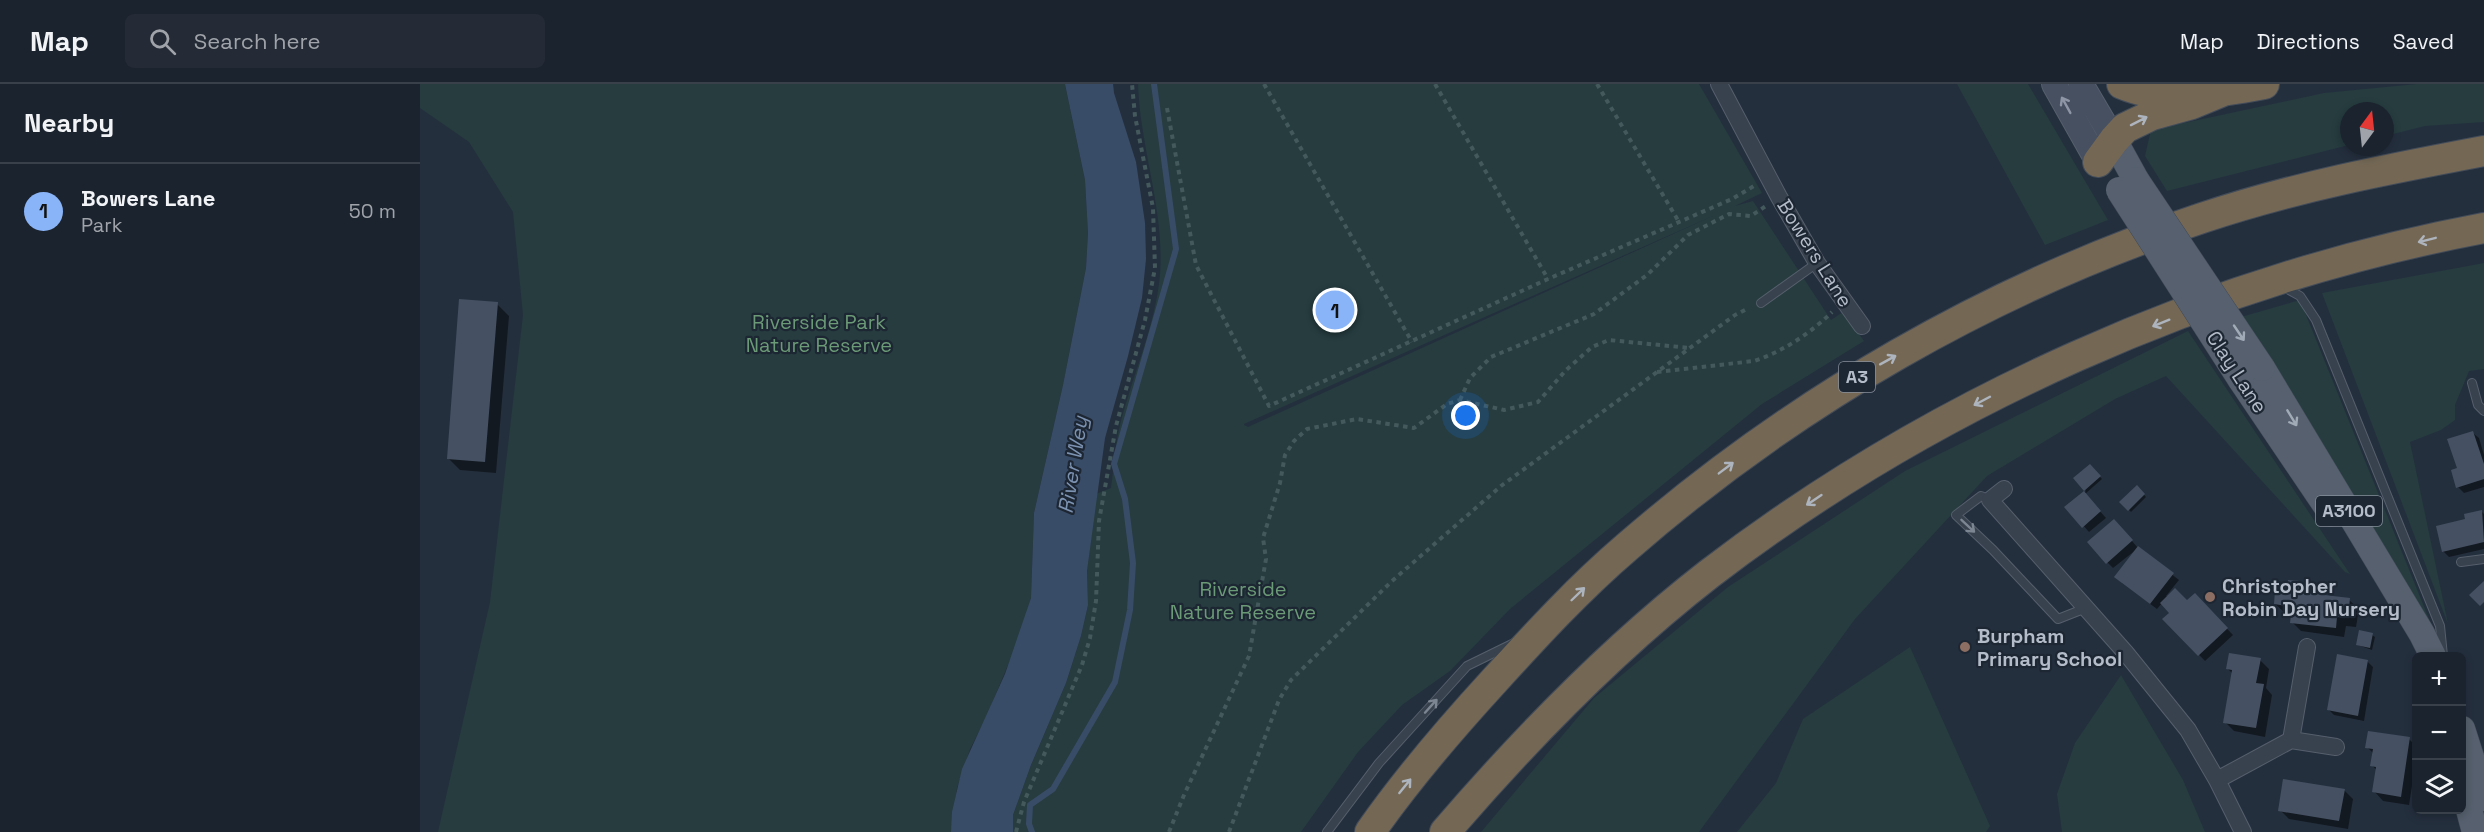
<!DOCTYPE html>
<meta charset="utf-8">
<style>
:root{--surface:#1b232e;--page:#242b36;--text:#f1f3f6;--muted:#a0a4aa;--line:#39404a;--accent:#8ab4f8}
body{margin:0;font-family:"Space Grotesk",sans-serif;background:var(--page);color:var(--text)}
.controls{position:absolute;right:18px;bottom:18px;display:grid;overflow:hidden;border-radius:9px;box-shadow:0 3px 9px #0003}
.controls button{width:54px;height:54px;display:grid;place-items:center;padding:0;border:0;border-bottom:2px solid var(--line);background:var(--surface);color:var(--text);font:30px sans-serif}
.compass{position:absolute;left:1920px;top:18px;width:54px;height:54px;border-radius:50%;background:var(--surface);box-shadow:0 3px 9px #0003;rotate:15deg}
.you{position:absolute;left:1046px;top:332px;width:21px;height:21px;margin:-15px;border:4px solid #fff;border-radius:50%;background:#1a73e8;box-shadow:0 0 0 9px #1a73e833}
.badge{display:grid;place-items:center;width:39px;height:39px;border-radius:50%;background:var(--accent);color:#111;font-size:20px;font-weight:700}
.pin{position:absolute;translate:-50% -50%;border:3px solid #fff;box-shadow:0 2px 6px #0006}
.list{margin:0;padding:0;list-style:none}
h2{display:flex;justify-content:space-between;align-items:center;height:78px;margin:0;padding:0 24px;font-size:26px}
h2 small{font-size:20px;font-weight:400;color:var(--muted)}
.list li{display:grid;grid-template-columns:39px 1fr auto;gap:18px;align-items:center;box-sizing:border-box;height:96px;padding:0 24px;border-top:2px solid var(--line)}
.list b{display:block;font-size:22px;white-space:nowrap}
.list p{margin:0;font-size:20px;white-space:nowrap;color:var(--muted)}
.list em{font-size:20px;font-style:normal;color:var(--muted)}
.icon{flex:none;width:33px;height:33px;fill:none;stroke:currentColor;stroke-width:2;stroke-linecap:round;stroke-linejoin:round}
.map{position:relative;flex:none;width:2064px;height:748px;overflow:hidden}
header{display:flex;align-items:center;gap:36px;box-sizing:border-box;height:84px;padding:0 30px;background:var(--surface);border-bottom:2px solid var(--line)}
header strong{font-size:28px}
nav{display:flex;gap:33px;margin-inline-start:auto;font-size:21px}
.search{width:420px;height:54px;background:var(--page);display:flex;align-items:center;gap:15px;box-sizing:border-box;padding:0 21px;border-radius:9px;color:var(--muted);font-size:22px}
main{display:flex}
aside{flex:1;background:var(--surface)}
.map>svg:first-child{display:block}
.green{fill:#263c3f;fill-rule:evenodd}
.water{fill:#394c67}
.shadow{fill:#0007}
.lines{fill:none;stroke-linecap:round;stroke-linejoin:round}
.stream{stroke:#394c67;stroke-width:6}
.building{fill:#455162}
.lane-casing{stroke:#565f6c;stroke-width:10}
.street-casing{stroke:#565f6c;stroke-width:18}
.secondary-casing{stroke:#565f6c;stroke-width:26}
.primary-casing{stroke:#414a57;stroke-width:27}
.highway-casing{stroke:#434c59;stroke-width:32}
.path{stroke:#44595c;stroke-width:4;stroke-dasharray:4.5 4.5;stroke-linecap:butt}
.lane{stroke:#38414e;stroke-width:8}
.street{stroke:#38414e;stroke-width:16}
.secondary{stroke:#465061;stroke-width:24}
.primary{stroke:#56606e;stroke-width:26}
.highway{stroke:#746855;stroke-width:30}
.primary-bridge-casing{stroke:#414a57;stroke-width:27;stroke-linecap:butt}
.primary-bridge{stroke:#56606e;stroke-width:26}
.oneway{stroke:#8e96a5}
.oneway2{stroke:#aeb4bd}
.oneway3{stroke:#a1aab7}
.oneway4{stroke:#7c8592}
.education-dot{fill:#8d6e63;stroke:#1d2633;stroke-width:2}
.labels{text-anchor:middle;stroke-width:4.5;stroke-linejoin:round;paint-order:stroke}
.shield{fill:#1d2633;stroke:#878f9c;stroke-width:1.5}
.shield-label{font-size:18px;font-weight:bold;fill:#b4bcc9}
.street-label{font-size:20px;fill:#b4bcc9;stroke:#1d2633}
.park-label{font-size:20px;fill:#6b9a76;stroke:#1d2633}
.poi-label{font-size:20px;font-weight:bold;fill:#b4bcc9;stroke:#1d2633;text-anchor:start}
.water-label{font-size:21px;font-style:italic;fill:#7c92b1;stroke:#1d2633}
</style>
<header>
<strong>Map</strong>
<div class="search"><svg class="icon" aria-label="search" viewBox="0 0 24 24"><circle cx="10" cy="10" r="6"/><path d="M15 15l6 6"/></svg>Search here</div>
<nav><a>Map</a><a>Directions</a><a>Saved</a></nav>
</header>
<main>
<aside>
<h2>Nearby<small></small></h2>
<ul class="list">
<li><span class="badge">1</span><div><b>Bowers Lane</b><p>Park</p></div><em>50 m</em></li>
</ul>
</aside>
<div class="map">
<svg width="2064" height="748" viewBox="0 0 2064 748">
<rect width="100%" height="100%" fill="#242f3e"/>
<!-- green -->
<path class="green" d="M0 0H645L665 96 668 149 666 184 643 301 614 429 611 514 598 557 565 636 550 665 537 704 531 748H18L70 518 103 231 93 128 49 58 0 24Z
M718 0H1279L1342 109 1315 122 1333 117 1411 236 1423 228 1444 257 1342 320 1090 525 1030 587 982 621 938 668 881 748H593V731L611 681 646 599 661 552 668 521 667 487 676 410 691 404C694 383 695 361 700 341 713 290 735 243 740 191 745 127 720 64 718 0ZM1295 131 828 343 824 341V340Z
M1537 0H1608L1688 136 1625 161Z
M1997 0H2064V38L2005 42 1965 52V27H1929V61L1747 107 1725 72 1731 46 1904 9Z
M2064 179V285L2049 287 2035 321V336L2021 346 1990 358 2028 540 1902 209Z
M1880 216 2011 540 1821 233Z
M1768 247 1930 490 1925 488 1746 292 1695 315 1567 392 1435 535 1279 748H1061L1174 614 1308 503 1485 387Z
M1490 563 1570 742 1566 748H1317L1356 699 1383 635Z
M1701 591 1763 696 1785 748H1642L1637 710 1655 659Z"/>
<!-- water -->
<path class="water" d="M645 0H693L694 9 716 78 725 139 726 175 722 214 708 272 685 354 667 487 668 521 661 552 646 599 611 681 593 731V748H531L532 728 542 685 585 590 611 514 614 429 643 301 666 184 668 149 665 96Z"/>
<!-- shadow -->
<path class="shadow" d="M77 220 89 232 76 389 40 386 28 374Z
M2053 349 2059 354 2064 371V403L2044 409 2038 403 2039 385Z
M1670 382 1682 395 1665 410 1686 434 1669 448 1647 423 1666 407 1655 394Z
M1717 403 1726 413 1711 428 1701 418Z
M2062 428 2064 430V465L2029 473 2023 467 2047 436Z
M1699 442 1718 464 1759 496 1746 512 1767 518 1775 511 1813 551 1785 577 1744 535 1751 529 1742 519 1737 525 1702 499 1717 465 1693 484 1687 478Z
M1880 499 1889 508 1888 511 1929 516 1939 525 1936 543 1926 542 1924 553 1881 547 1872 538V530L1865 529 1855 520Z
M1952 551 1955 553 1952 566 1938 561Z
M1840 576 1849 585 1846 604 1852 611 1845 653 1814 647 1805 638 1813 590 1808 585Z
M1947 577 1953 583 1944 637 1914 631 1908 625Z
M1989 655 1996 662V676L1989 721 1963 717 1954 707 1957 687 1952 681 1954 670 1947 663Z
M1924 706 1933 715 1928 745 1869 735 1860 726Z"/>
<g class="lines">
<!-- stream -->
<path class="stream" d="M612 748 609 740 610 721 633 705 695 598 710 526 713 479 705 415 694 380 756 165 734 0"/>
</g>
<!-- building -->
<path class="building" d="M39 215 78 218 65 378 27 375Z
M2053 347 2064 380V395L2036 404 2031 386 2037 384 2027 355Z
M1670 380 1681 392 1664 407 1653 394Z
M1717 401 1725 410 1708 427 1699 418Z
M1664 407 1681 427 1662 444 1644 423Z
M2062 426 2064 458 2022 468 2016 442 2045 435 2044 430Z
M1694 435 1713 456 1686 480 1667 458Z
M1718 462 1754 489 1730 520 1694 493Z
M1868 496 1880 497 1879 508 1930 514 1928 534 1917 533 1916 544 1870 539 1872 523 1854 520 1855 507 1866 508Z
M2064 497V518L2060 522 2049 511Z
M1755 504 1767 516 1775 509 1808 544 1778 572 1742 535 1749 529 1740 519Z
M1939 546 1953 549 1950 564 1936 561Z
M1809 569 1841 574 1836 599 1844 600 1836 644 1803 639 1812 586 1806 585Z
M1917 570 1948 576 1938 632 1907 626Z
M1948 647 1990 653 1981 713 1952 708 1956 683 1950 682 1953 665 1945 664Z
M1863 695 1925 705 1919 737 1858 727Z"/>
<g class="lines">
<defs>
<path id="lane" d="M1862 202 1880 212 1896 236 2020 542 2023 572
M1341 219 1397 179
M2052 299 2058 321 2064 327
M1570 416 1561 412 1536 431 1573 466 1638 535 1666 524
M2041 478 2064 475
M907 748 959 679 1047 582 1094 559"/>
<path id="street" d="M1299 0 1359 113 1397 179 1442 242
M1584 405 1570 416 1705 568 1768 646 1797 696 1823 748
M1871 656 1916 663
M1797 696 1871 656 1887 563"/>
<path id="secondary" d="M1634 0 1678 78
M1661 0 1694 56"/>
<path id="primary" d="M1694 56 1716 96
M1842 284 2002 550 2013 572
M1821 296 1911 429
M2042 645 2064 714
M2042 699 2055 748"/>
<path id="highway" d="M1702 0C1747 19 1798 8 1844 0
M1678 78 1694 56 1705 44 1732 31 1772 20 1801 8
M950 748C987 695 1030 645 1074 597 1116 551 1159 504 1207 463 1375 317 1571 204 1782 134 1874 103 1969 85 2064 67
M1025 748C1105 655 1191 566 1289 490 1512 319 1787 196 2064 144"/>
</defs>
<!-- lane casing -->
<use href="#lane" class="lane-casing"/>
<!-- street casing -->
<use href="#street" class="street-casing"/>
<!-- secondary casing -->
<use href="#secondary" class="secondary-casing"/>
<!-- primary casing -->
<use href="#primary" class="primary-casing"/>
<!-- highway casing -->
<use href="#highway" class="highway-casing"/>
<!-- path -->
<path class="path" d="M844 0 992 258
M1015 0 1128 195
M1177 0 1259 138
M747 24 776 181 849 322 1128 195 1312 115 1334 102
M1237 288 1334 277C1362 268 1391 249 1412 228
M1040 316 1050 294 1071 273 1174 230 1227 191 1268 151 1309 130 1331 132 1346 122
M596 748 604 718 662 581 670 554 676 517 679 437 696 342 725 236 735 184 733 124 715 32 712 0
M749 748 764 711 829 572 846 475 843 454 860 399 865 371 874 357 887 345 937 335 994 344 1027 320 1040 316 1084 326 1118 318 1146 286 1172 263 1189 256 1270 264
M809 748 859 616 871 596 972 497 1081 402 1315 231 1329 224"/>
<!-- lane -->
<use href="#lane" class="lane"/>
<!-- street -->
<use href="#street" class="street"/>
<!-- secondary -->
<use href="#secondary" class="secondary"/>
<!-- primary -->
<use href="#primary" class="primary"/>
<!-- highway -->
<use href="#highway" class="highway"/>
<defs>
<path id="primary-bridge" d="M1716 96 1842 284
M1699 106 1821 296"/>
</defs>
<!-- primary-bridge casing -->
<use href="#primary-bridge" class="primary-bridge-casing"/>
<!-- primary-bridge -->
<use href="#primary-bridge" class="primary-bridge"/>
</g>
<!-- one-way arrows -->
<defs><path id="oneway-shaft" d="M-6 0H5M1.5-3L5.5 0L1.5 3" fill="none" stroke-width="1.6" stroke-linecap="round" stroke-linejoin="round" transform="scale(1.5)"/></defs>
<use class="oneway" href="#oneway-shaft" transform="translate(1646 21) rotate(-119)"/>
<g class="oneway2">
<use href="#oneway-shaft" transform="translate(1719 37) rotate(-27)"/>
<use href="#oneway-shaft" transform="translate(2007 156) rotate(166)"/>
<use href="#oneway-shaft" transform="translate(1741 239) rotate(158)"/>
<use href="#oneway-shaft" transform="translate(1468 276) rotate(-29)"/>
<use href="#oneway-shaft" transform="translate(1562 317) rotate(152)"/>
<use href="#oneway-shaft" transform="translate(1306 384) rotate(-37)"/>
<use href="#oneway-shaft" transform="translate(1394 416) rotate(146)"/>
<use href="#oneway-shaft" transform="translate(1158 510) rotate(-44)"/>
<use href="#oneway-shaft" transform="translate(985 702) rotate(-51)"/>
</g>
<g class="oneway3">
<use href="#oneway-shaft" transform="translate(1819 249) rotate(56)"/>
<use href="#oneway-shaft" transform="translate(1872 334) rotate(59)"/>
</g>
<g class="oneway4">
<use href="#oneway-shaft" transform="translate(1548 442) rotate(43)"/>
<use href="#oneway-shaft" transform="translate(1011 622) rotate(-48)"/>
</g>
<!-- markers -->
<g class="education-dot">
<circle cx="1790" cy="513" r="6"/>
<circle cx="1545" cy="563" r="6"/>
</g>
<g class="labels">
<!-- shield labels -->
<g class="shield">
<rect x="1419" y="278" width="36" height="30" rx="4.5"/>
<rect x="1896" y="412" width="66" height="30" rx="4.5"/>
</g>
<g class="shield-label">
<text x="1437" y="299">A3</text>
<text x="1929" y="433">A3100</text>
</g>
<!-- street labels -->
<g class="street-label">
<text transform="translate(1395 169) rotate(58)" y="7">Bowers Lane</text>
<text transform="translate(1817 288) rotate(57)" y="7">Clay Lane</text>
</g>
<!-- park labels -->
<g class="park-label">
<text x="399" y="245">Riverside Park<tspan x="399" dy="23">Nature Reserve</tspan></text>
<text x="823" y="512">Riverside<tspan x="823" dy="23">Nature Reserve</tspan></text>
</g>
<!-- poi labels -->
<g class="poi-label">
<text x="1802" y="509">Christopher<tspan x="1802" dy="23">Robin Day Nursery</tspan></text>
<text x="1557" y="559">Burpham<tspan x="1557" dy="23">Primary School</tspan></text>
</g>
<!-- water labels -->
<g class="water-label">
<text transform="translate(653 381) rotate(-81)" y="7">River Wey</text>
</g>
</g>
</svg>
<div class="controls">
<button>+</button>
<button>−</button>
<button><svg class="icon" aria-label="layers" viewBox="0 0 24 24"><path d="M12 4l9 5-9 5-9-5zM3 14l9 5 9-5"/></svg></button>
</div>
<svg class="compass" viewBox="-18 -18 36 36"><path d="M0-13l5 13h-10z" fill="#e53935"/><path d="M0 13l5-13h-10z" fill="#a0a4aa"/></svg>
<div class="you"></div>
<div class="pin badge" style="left:915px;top:226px">1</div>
</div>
</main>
